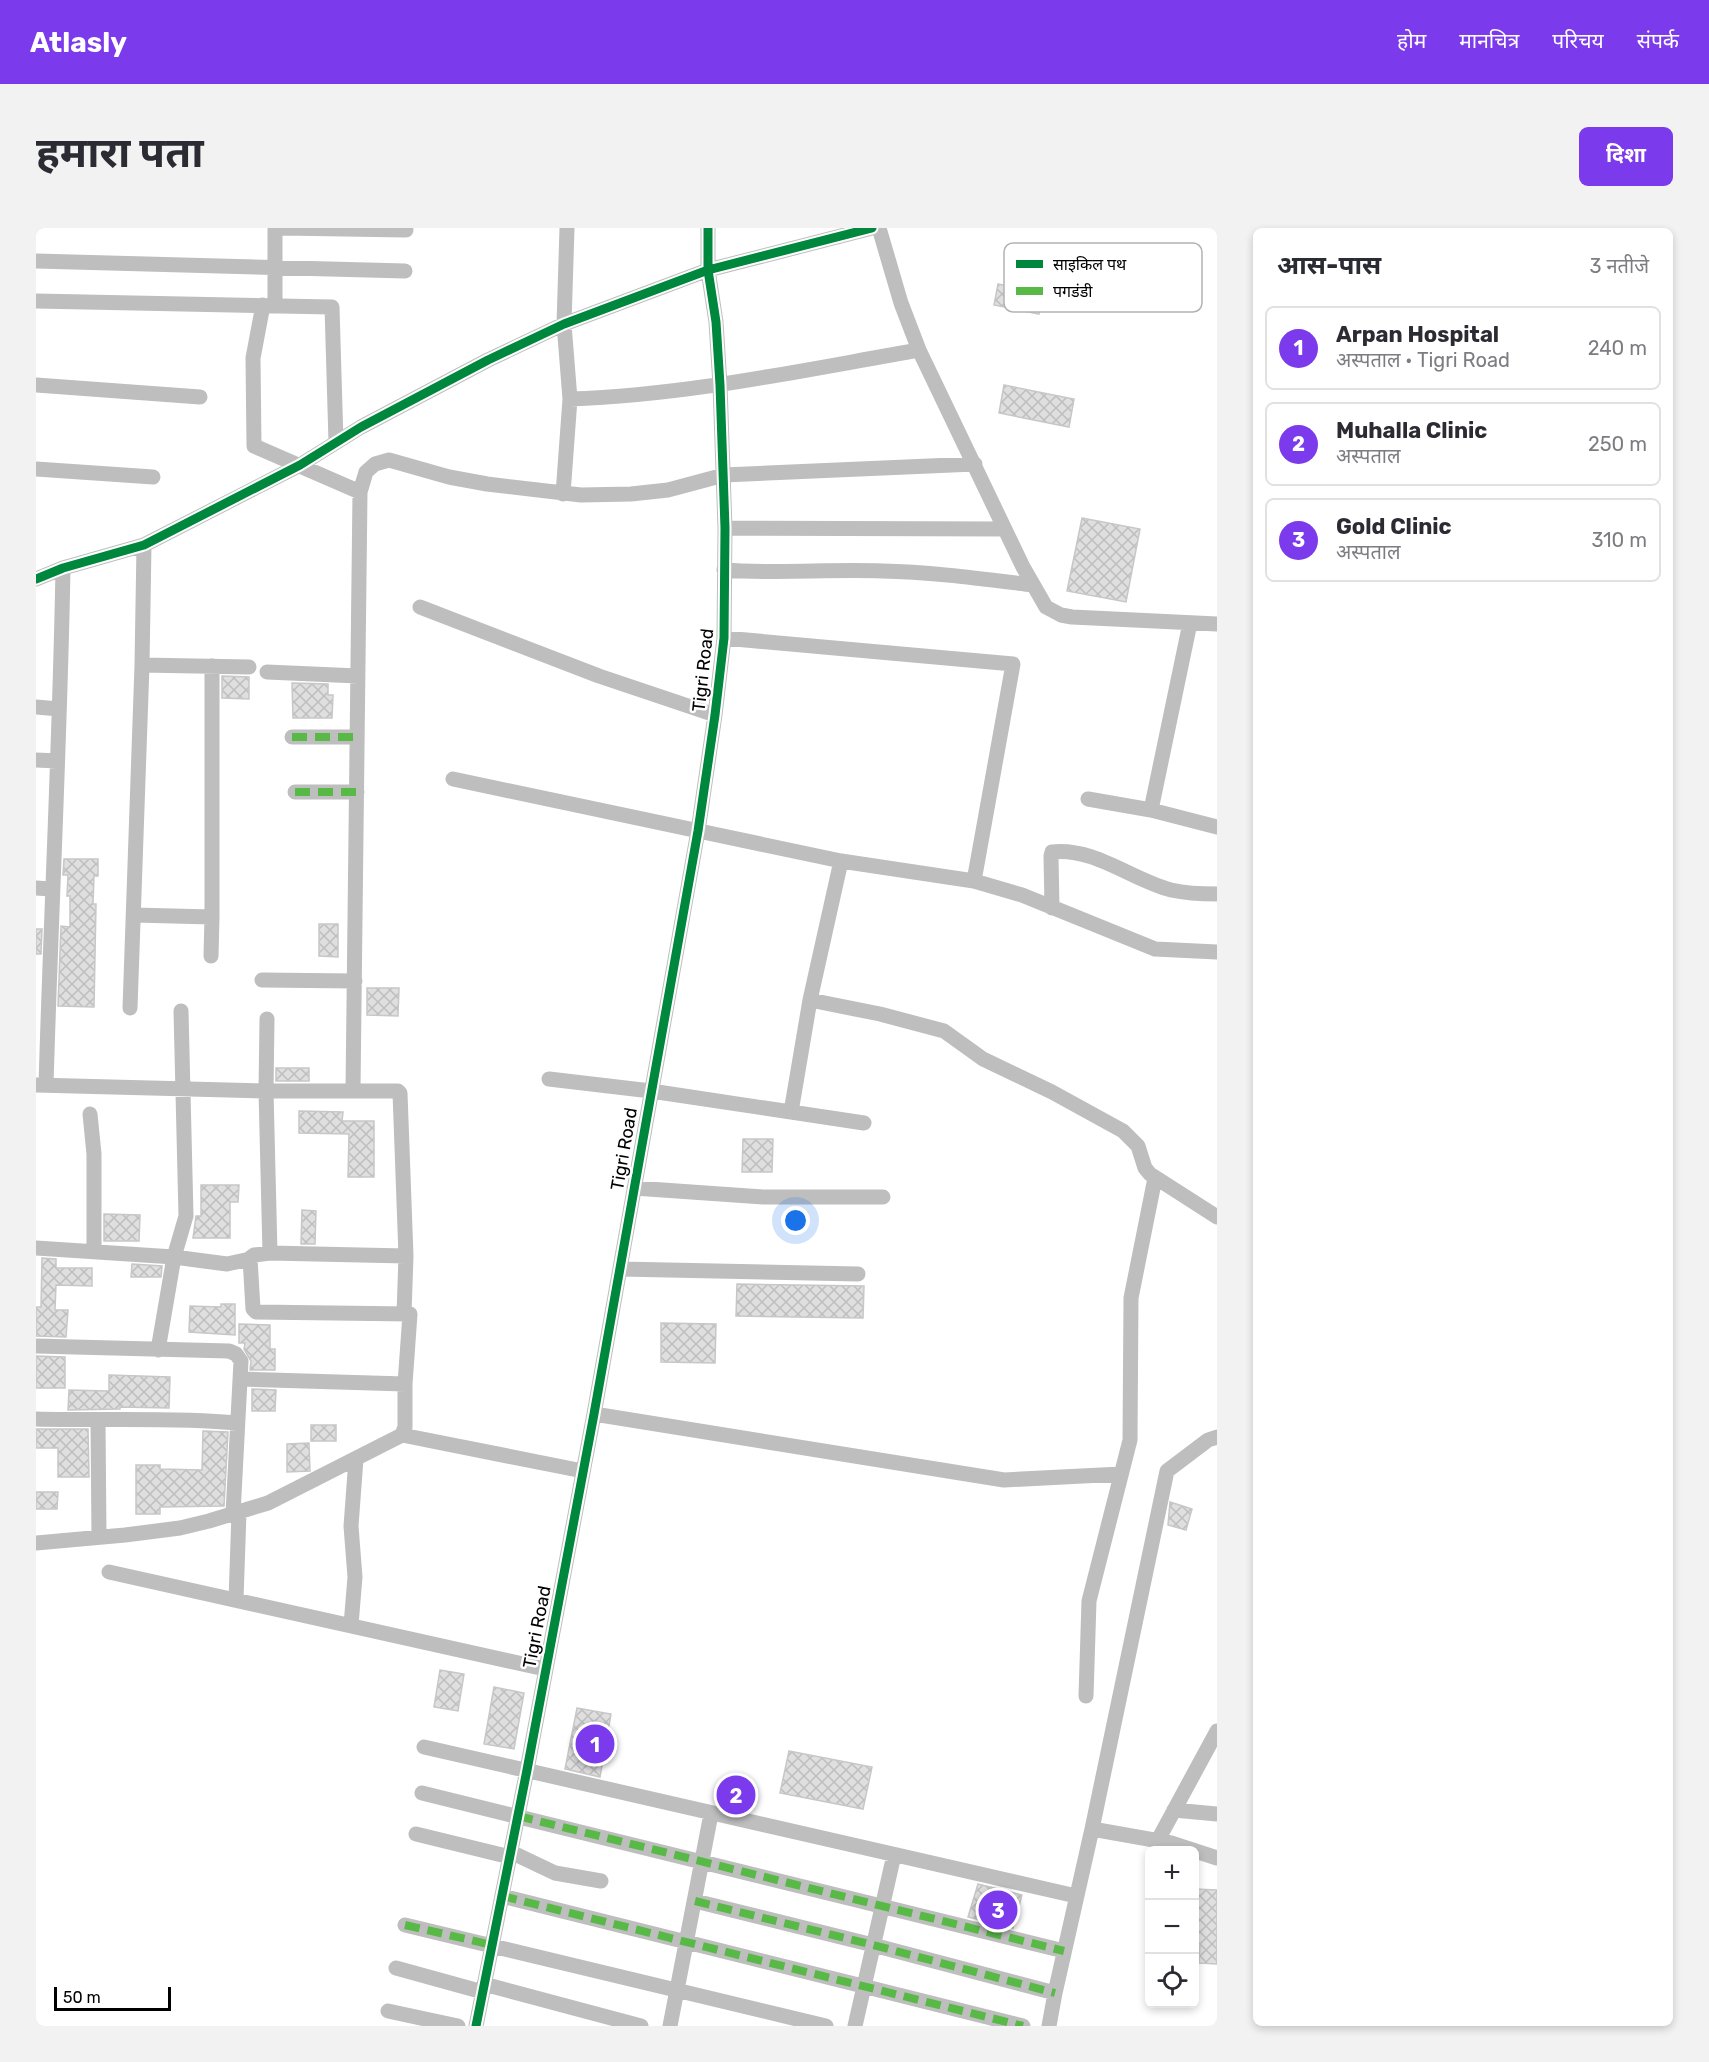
<!DOCTYPE html>
<html lang="hi">
<meta charset="utf-8">
<style>
:root{--surface:#fff;--page:#f2f2f3;--text:#2b2b33;--muted:#7c7c81;--line:#e1e1e2;--accent:#7c3aed}
body{margin:0;font-family:Rubik,"Noto Sans Devanagari",sans-serif;background:var(--page);color:var(--text)}
.controls{position:absolute;right:18px;bottom:18px;display:grid;overflow:hidden;border-radius:9px;box-shadow:0 3px 9px #0003}
.controls button{width:54px;height:54px;display:grid;place-items:center;padding:0;border:0;border-bottom:2px solid var(--line);background:var(--surface);color:var(--text);font:30px sans-serif}
.scale{position:absolute;left:18px;bottom:15px;width:117px;box-sizing:border-box;padding-left:6px;border:3px solid #000;border-top:0;font-size:16px;line-height:21px;white-space:nowrap;color:#000;-webkit-text-stroke:4px #fff;paint-order:stroke}
.you{position:absolute;left:760px;top:993px;width:21px;height:21px;margin:-15px;border:4px solid #fff;border-radius:50%;background:#1a73e8;box-shadow:0 0 0 9px #1a73e833}
.badge{display:grid;place-items:center;width:39px;height:39px;border-radius:50%;background:var(--accent);color:#fff;font-size:20px;font-weight:700}
.pin{position:absolute;translate:-50% -50%;border:3px solid #fff;box-shadow:0 2px 6px #0006}
.list{margin:0;padding:0;list-style:none}
h2{display:flex;justify-content:space-between;align-items:center;height:78px;margin:0;padding:0 24px;font-size:26px}
h2 small{font-size:20px;font-weight:400;color:var(--muted)}
.list li{display:grid;grid-template-columns:39px 1fr auto;gap:18px;align-items:center;box-sizing:border-box;height:84px;margin:0 12px 12px;padding:0 12px;border:2px solid var(--line);border-radius:9px}
.list b{display:block;font-size:22px;white-space:nowrap}
.list p{margin:0;font-size:20px;white-space:nowrap;color:var(--muted)}
.list em{font-size:20px;font-style:normal;color:var(--muted)}
.icon{flex:none;width:33px;height:33px;fill:none;stroke:currentColor;stroke-width:2;stroke-linecap:round;stroke-linejoin:round}
.map{position:relative;flex:none;width:1181px;height:1798px;overflow:hidden;border-radius:9px}
header{display:flex;align-items:center;gap:36px;box-sizing:border-box;height:84px;padding:0 30px;background:var(--accent);color:#fff}
header strong{font-size:28px}
nav{display:flex;gap:33px;margin-inline-start:auto;font-size:21px}
.intro{display:flex;align-items:center;justify-content:space-between;box-sizing:border-box;height:144px;padding:0 36px}
h1{margin:0;font-size:42px}
.button{padding:15px 27px;border-radius:9px;background:var(--accent);color:#fff;font-size:21px;font-weight:700}
main{display:flex;gap:36px;padding:0 36px}
aside{flex:1;background:var(--surface);border-radius:9px;box-shadow:0 3px 9px #0003}
.map>svg:first-child{display:block}
.building{fill:url(#building-cross-hatch);stroke:#c7c7c7;stroke-width:1.5}
.lines{fill:none;stroke-linecap:round;stroke-linejoin:round}
.minor{stroke:#bebebe;stroke-width:15}
.quiet{stroke:#58b947;stroke-width:8;stroke-dasharray:15 8;stroke-linecap:butt}
.cycleway-casing{stroke:#fff;stroke-width:13}
.cycleway{stroke:#00873e;stroke-width:9}
.labels{text-anchor:middle;stroke-width:5;stroke-linejoin:round;paint-order:stroke}
.street-label{font-size:18px;fill:#000;stroke:#fff}
.key{fill:#fff;stroke:#b2b2b2;stroke-width:1.5}
.key-label{font-size:16px;fill:#000}
</style>
<header>
<strong>Atlasly</strong>
<nav><a>होम</a><a>मानचित्र</a><a>परिचय</a><a>संपर्क</a></nav>
</header>
<div class="intro"><h1>हमारा पता</h1><a class="button">दिशा</a></div>
<main>
<div class="map">
<svg width="1181" height="1798" viewBox="0 0 1181 1798">
<defs>
<pattern id="building-cross-hatch" width="8" height="8" patternUnits="userSpaceOnUse" patternTransform="scale(1.5)"><rect width="8" height="8" fill="#dfdfdf"/><path d="M0 0l8 8M0 8l8-8" fill="none" stroke="#bebebe"/></pattern>
</defs>
<rect width="100%" height="100%" fill="#fff"/>
<!-- building -->
<path class="building" d="M962 56 1007 65 1003 86 958 77Z
M968 157 1038 171 1033 199 963 185Z
M1046 290 1104 301 1090 374 1031 363Z
M186 448 213 449V471L186 470Z
M256 455 292 456V467H297L296 490H257Z
M28 631H62V648H58L57 676H60L58 779 22 778 25 698 34 699V668H31L32 647H27Z
M283 696H302V729L283 728Z
M0 701H6L5 726H0Z
M331 760H363L362 788 331 787Z
M240 840H273V853H240Z
M263 883 307 884 306 893H338V949H312L313 906 263 905Z
M707 911H737L736 944H706Z
M165 957H203L202 974H194V1010H157L160 988H165Z
M266 982 280 983 279 1016H265Z
M68 986 104 987 103 1013H68Z
M6 1030 20 1031V1040H56V1058L20 1057 19 1082H32L30 1109 0 1108V1079H5Z
M96 1036 126 1038 125 1049H95Z
M701 1056 828 1058 827 1090 700 1088Z
M185 1076H199V1107L153 1104 154 1078 185 1079Z
M625 1095 680 1096 679 1135 625 1134Z
M203 1096 234 1097V1121H239V1142H214L215 1133 208 1121 209 1115H203Z
M0 1128 29 1129V1160H0Z
M73 1147 134 1149 133 1180 84 1179V1181L32 1182 33 1162 73 1163Z
M216 1161 240 1162 239 1183H216Z
M275 1197H300V1213H275Z
M0 1201H52L53 1249H22V1220H0Z
M167 1203 192 1204 188 1278 124 1279V1286H100V1237H124V1241L166 1242Z
M273 1215 274 1243 251 1244V1216Z
M0 1264H22L21 1281H0Z
M1134 1274 1156 1281 1150 1302 1132 1297Z
M404 1442 428 1446 422 1483 398 1479Z
M458 1459 488 1465 478 1521 448 1516Z
M541 1480 575 1486 564 1549 529 1541Z
M753 1523 836 1539 827 1581 744 1565Z
M692 1551 710 1554 706 1582 687 1577Z
M942 1656 986 1667 977 1700 932 1689Z
M1158 1661 1181 1662V1736L1163 1735 1164 1716H1158Z"/>
<g class="lines">
<!-- minor -->
<path class="minor" d="M246 0 370 2
M843 0 865 75 883 122 987 339 1010 379 1025 387 1036 389 1181 396
M0 33 369 43
M0 73 296 79 300 214
M227 77 217 130 218 218 324 264 317 862
M239 77V0
M0 157 164 169
M534 171C652 167 767 142 883 122
M0 241 117 249
M324 264 330 244 339 236 353 232 413 249 451 256 545 267 595 266 632 262 688 247 939 236
M527 266 534 171 528 96 531 0
M689 300 969 301
M688 342C741 346 793 341 846 343 896 344 947 351 997 357
M0 351 27 340 108 317 264 237 325 199 452 132 528 96 672 42 836 0
M384 379 563 448 679 487
M688 410 977 436 938 653
M106 437 213 439
M231 444 322 448
M0 479 23 481
M256 509H321
M0 532 21 533
M417 551 805 633 938 653 986 667 1119 721 1181 724
M259 564H321
M1052 571 1115 582 1181 599
M1115 582 1154 395
M0 660 15 661
M1016 680 1015 628 1016 624C1058 619 1096 652 1135 662 1149 665 1166 666 1181 666
M98 687 176 689V438
M175 728 176 689
M226 752 319 753
M774 772 844 786 908 803 947 831 1016 864 1087 903 1102 918 1109 940 1114 946 1181 989
M94 780 106 437 108 317
M231 791 230 863 234 1025
M513 851 615 863 828 895
M0 857 230 863H362L364 865 370 1028 368 1086
M10 857C15 685 24 512 27 340
M755 884 774 772 805 633
M54 886 58 926V1023
M598 960 727 969H847
M0 1020 138 1029 191 1036 214 1031
M584 1041 822 1046
M0 1118 193 1123 200 1126 205 1133 197 1286
M122 1122 138 1029 150 988 145 783
M204 1151 369 1156
M558 1186 968 1252 1085 1246
M0 1191C67 1193 135 1189 201 1195
M62 1193 63 1309
M366 1207 547 1243
M0 1315 89 1307 144 1300 173 1293 232 1275 366 1207 369 1199V1156L374 1086 220 1084 217 1081 214 1030 218 1027 234 1025 370 1028
M73 1344 509 1441
M200 1372 203 1284
M315 1397 319 1349 315 1298 320 1231
M1050 1468 1053 1373 1094 1212 1095 1070 1119 950
M388 1519 1040 1668
M386 1565 1028 1723
M1138 1582 1181 1586
M1056 1601 1131 1243 1172 1212 1181 1209
M380 1606 474 1629
M1122 1612 1181 1503
M475 1624 519 1645 565 1653
M466 1668 987 1798
M659 1673 837 1717 1019 1765
M369 1697 790 1798
M360 1740 447 1764
M448 1756 605 1798
M352 1783 422 1798
M440 1798 491 1542 558 1186 662 603 679 487 688 410 689 300 684 157 680 94 672 42V0
M634 1798 675 1586
M819 1798 858 1627
M1013 1798 1019 1765 1056 1601 1135 1615 1181 1630"/>
<!-- quiet -->
<path class="quiet" d="M256 509H321
M259 564H321
M482 1588 1028 1723
M466 1668 987 1798
M659 1673 837 1717 1019 1765
M369 1697 456 1717"/>
<defs>
<path id="cycleway" d="M0 351 27 340 108 317 264 237 325 199 452 132 528 96 672 42 836 0
M440 1798 491 1542 558 1186 662 603 679 487 688 410 689 300 684 157 680 94 672 42V0"/>
</defs>
<!-- cycleway casing -->
<use href="#cycleway" class="cycleway-casing"/>
<!-- cycleway -->
<use href="#cycleway" class="cycleway"/>
</g>
<g class="labels">
<!-- street labels -->
<g class="street-label">
<text transform="translate(667 442) rotate(-84)" y="6">Tigri Road</text>
<text transform="translate(588 921) rotate(-80)" y="6">Tigri Road</text>
<text transform="translate(501 1399) rotate(-79)" y="6">Tigri Road</text>
</g>
</g>
<!-- legend -->
<rect x="968" y="15" width="198" height="69" rx="9" class="key"/>
<rect x="980" y="32" width="27" height="8" fill="#00873e"/>
<rect x="980" y="59" width="27" height="8" fill="#58b947"/>
<g class="key-label">
<text x="1017" y="42">साइकिल पथ</text>
<text x="1017" y="69">पगडंडी</text>
</g>
</svg>
<div class="controls">
<button>+</button>
<button>−</button>
<button><svg class="icon" aria-label="locate" viewBox="0 0 24 24"><circle cx="12" cy="12" r="6"/><path d="M12 2v4M12 18v4M2 12h4M18 12h4"/></svg></button>
</div>
<div class="scale">50 m</div>
<div class="you"></div>
<div class="pin badge" style="left:559px;top:1516px">1</div>
<div class="pin badge" style="left:700px;top:1567px">2</div>
<div class="pin badge" style="left:962px;top:1682px">3</div>
</div>
<aside>
<h2>आस-पास<small>3 नतीजे</small></h2>
<ul class="list">
<li><span class="badge">1</span><div><b>Arpan Hospital</b><p>अस्पताल · Tigri Road</p></div><em>240 m</em></li>
<li><span class="badge">2</span><div><b>Muhalla Clinic</b><p>अस्पताल</p></div><em>250 m</em></li>
<li><span class="badge">3</span><div><b>Gold Clinic</b><p>अस्पताल</p></div><em>310 m</em></li>
</ul>
</aside>
</main>
